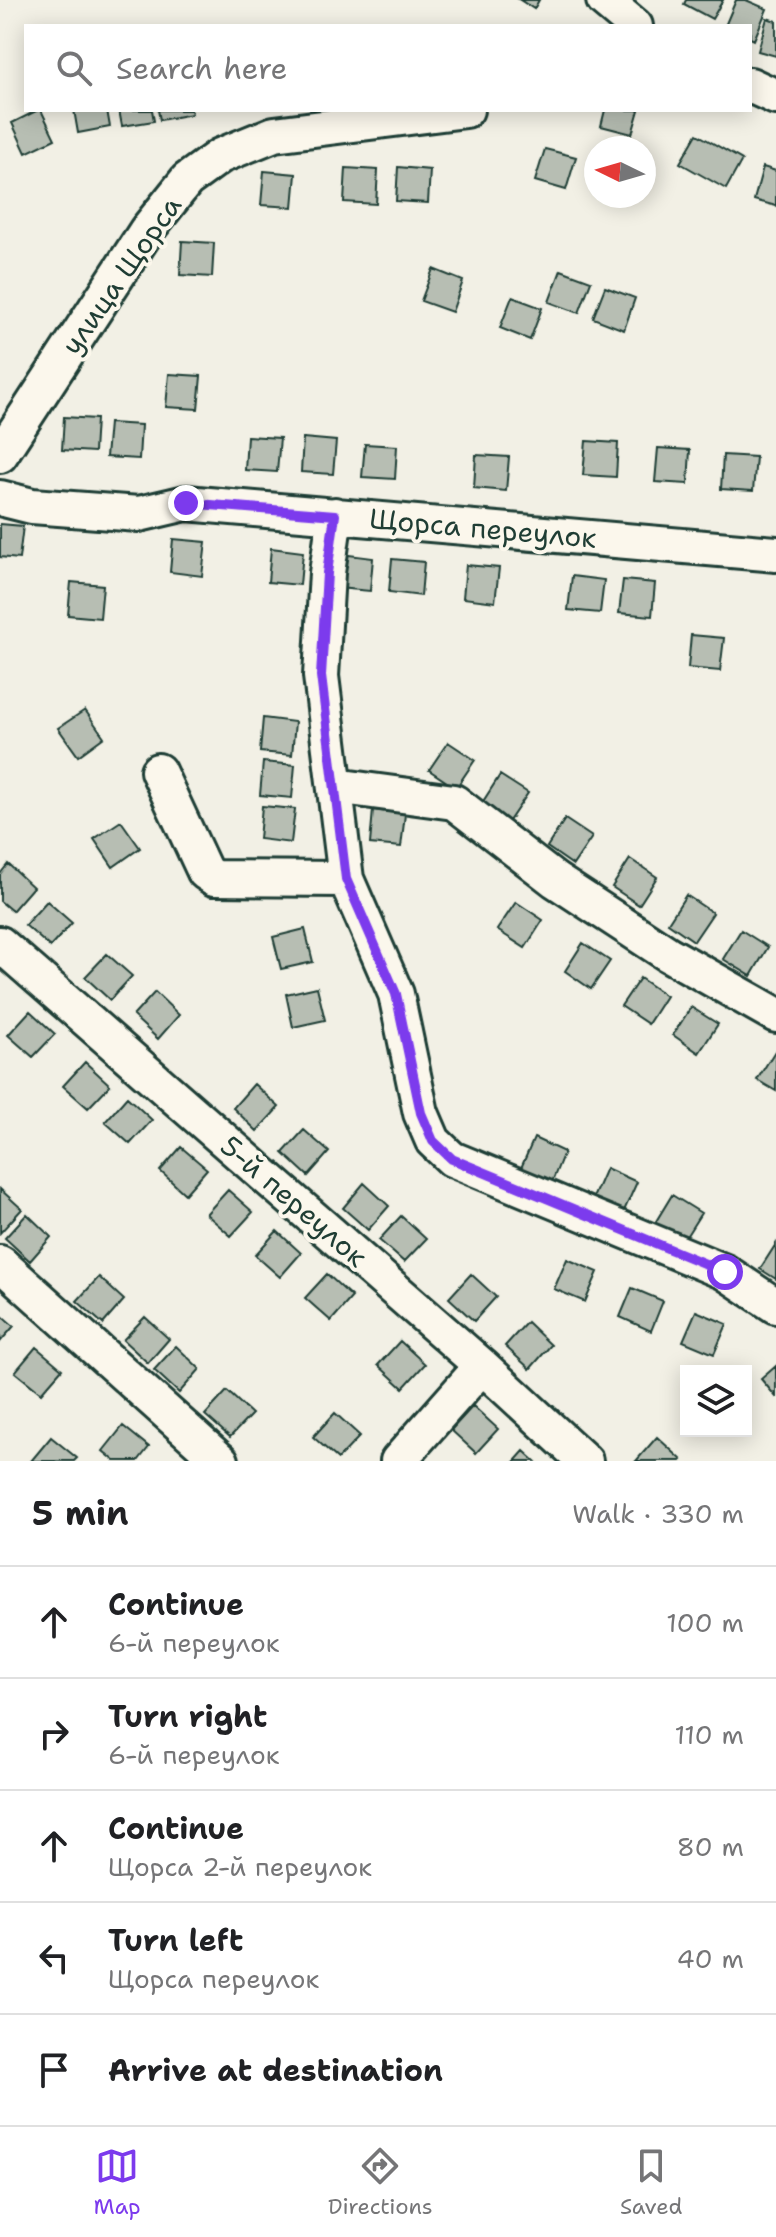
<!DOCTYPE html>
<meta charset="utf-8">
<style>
:root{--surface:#fff;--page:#f2f2f2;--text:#202124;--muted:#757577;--line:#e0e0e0;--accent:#7c3aed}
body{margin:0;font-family:"Shantell Sans",sans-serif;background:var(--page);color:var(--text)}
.controls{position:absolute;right:24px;bottom:24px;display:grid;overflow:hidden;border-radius:0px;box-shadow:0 4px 20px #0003}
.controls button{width:72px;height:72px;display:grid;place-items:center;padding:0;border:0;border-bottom:2px solid var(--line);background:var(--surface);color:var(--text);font:40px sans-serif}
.compass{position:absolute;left:584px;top:136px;width:72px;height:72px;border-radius:50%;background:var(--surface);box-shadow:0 4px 20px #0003;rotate:275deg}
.stop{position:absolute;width:24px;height:24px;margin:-18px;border:6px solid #7c3aed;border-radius:50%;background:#fff}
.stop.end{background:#7c3aed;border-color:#fff;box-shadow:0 2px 8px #0008}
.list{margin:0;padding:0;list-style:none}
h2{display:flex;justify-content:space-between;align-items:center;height:104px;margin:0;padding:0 32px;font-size:34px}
h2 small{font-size:26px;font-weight:400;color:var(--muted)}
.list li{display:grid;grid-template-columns:52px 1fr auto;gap:24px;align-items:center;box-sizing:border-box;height:112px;padding:0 32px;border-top:2px solid var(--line)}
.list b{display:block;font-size:30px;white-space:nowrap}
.list p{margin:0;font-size:26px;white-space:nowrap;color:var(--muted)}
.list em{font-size:26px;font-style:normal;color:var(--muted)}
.icon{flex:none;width:44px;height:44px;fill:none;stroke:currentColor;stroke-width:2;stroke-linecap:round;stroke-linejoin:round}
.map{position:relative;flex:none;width:776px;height:1461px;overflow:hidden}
.search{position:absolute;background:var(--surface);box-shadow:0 4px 20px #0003;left:24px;right:24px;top:24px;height:88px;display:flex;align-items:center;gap:20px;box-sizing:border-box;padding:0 28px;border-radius:0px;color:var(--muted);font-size:30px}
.sheet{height:664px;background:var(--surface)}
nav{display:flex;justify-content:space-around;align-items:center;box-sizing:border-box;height:112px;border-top:2px solid var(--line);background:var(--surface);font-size:22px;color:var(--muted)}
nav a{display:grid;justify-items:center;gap:4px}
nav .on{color:var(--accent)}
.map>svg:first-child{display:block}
.building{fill:#b7beb3;stroke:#1f3d34;stroke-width:2}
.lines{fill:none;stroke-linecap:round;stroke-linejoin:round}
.minor-casing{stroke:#1f3d34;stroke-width:40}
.minor{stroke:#fbf7ec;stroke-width:34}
.route{stroke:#7c3aed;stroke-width:10}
.labels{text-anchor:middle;stroke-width:8;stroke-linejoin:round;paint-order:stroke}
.street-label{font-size:28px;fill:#1f3d34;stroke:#fbf7ec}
</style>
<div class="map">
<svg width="776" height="1461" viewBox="0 0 776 1461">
<rect width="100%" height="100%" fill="#f2f0e5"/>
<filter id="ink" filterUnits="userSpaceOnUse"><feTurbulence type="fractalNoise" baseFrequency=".0125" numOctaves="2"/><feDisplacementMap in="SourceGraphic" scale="16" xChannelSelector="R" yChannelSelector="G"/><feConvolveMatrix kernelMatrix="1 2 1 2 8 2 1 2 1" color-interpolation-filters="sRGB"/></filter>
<g filter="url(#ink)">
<!-- building -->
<path class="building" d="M520 0H539L534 9Z
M686 0H723L712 19 684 4Z
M736 0H746L767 9 754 40 750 38V26H725Z
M767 18 776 21V56L758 51Z
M38 110H41L55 139 26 153 12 123Z
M74 110H107L110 127 78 133Z
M119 110H152L154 121 122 126Z
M158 110H191L192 114 160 120Z
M605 110H639L632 134 601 126Z
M697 134 742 160 726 189 680 163Z
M545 149 576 157 566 190 535 181Z
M398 167 430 170 428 203 396 201Z
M763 167 776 171V206L754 200Z
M346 168 378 170 376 204 344 202Z
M264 171 296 174 293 207 261 205Z
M182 241 214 243 212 277 180 275Z
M433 269 463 281 452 312 421 301Z
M561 270 591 281 579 313 549 302Z
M605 287 635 298 624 330 593 318Z
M512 297 542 308 530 340 500 328Z
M169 374 201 376 198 409 166 407Z
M64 417 96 419 94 452 62 450Z
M109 423 141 425 139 459 106 457Z
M247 436 280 438 277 472 245 470Z
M303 438 336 441 333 474 301 472Z
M586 441 618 443 616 477 583 475Z
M365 444 397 446 395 479 362 477Z
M658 448 690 450 688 484 655 482Z
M476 455 509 457 506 491 474 488Z
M723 455 756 457 753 491 721 489Z
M0 524 23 526 19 559 0 557Z
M173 539 206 542 202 576 170 572Z
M271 548 303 552 300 585 268 582Z
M341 554 373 558 370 591 338 588Z
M392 559 424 562 421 596 389 592Z
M466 565 499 568 495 602 463 598Z
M572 576 604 580 600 613 568 610Z
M623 580 655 583 652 616 619 613Z
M71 582 103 585 100 618 68 615Z
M691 635 724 638 720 671 688 668Z
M85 710 104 737 78 756 58 728Z
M263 718 295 722 292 755 260 752Z
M448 742 475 760 456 788 429 770Z
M263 762 295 765 292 798 260 795Z
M500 775 528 793 509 821 482 803Z
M262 806 295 809 291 843 259 839Z
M373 810 405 814 401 847 370 844Z
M565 819 592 837 573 865 547 847Z
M121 821 140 848 113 867 94 839Z
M630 859 657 877 639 905 612 887Z
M8 864 33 887 12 911 0 901V874Z
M686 895 713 913 694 941 668 923Z
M47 901 72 923 50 947 25 925Z
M516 902 543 920 525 948 497 930Z
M305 929 313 962 281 969 273 937Z
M741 930 768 947 751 976 723 959Z
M583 943 610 961 591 989 565 971Z
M107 954 132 976 110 1000 85 977Z
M640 978 666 996 648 1024 621 1006Z
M317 987 325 1020 293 1027 286 994Z
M155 992 179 1015 158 1039 133 1016Z
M691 1007 718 1024 699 1053 673 1035Z
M30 1011 55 1034 33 1057 8 1035Z
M775 1051 776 1052V1091L757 1080Z
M85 1062 110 1085 88 1108 63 1086Z
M254 1084 279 1107 257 1131 233 1108Z
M127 1097 152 1120 130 1144 105 1122Z
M304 1130 329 1152 308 1176 283 1153Z
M534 1138 564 1152 552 1182 521 1168Z
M181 1147 207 1169 185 1194 160 1171Z
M606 1168 637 1182 624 1211 593 1198Z
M364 1183 389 1206 368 1230 343 1208Z
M0 1189 22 1209 0 1233Z
M228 1190 253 1212 231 1236 206 1214Z
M672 1195 701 1213 684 1240 655 1223Z
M27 1214 51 1237 30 1261 5 1238Z
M401 1216 426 1239 404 1262 379 1240Z
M277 1231 301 1253 280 1277 255 1255Z
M776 1244V1279L760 1269Z
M567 1259 598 1272 585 1302 554 1289Z
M327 1274 352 1297 331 1321 305 1298Z
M471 1274 496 1297 474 1321 449 1298Z
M99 1277 124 1300 103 1324 77 1301Z
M632 1288 663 1301 651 1331 620 1317Z
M696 1311 727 1324 714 1354 683 1341Z
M0 1314 14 1326 0 1342Z
M145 1317 169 1339 148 1363 123 1340Z
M527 1322 551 1345 530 1369 505 1346Z
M400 1341 425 1364 403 1388 378 1365Z
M176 1346 200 1369 179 1393 154 1370Z
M36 1347 62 1369 41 1393 15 1372Z
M776 1366V1397L761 1379Z
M227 1391 252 1414 230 1437 205 1415Z
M473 1406 498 1429 476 1453 451 1430Z
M335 1413 360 1436 338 1459 313 1437Z
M123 1426 149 1447 138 1461H115L103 1451Z
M51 1437 77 1458 74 1461H31Z
M657 1437 682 1460 681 1461H636Z
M524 1451 535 1461H515Z"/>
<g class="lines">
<defs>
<path id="minor" d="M604 0 635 26
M750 85 776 97
M0 455 147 230 187 180 220 156 274 134 466 110
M0 498 32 506 139 514 186 503 776 554
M335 515 327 573 321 676 346 879 396 994 421 1113 433 1141 452 1159 725 1272 776 1306
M158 771 205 872 214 878 346 879
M335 786 454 802 555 880 668 954 776 1015
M0 944 482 1366 585 1461
M0 1263 221 1461
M398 1461 482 1366"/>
</defs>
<!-- minor casing -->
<use href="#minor" class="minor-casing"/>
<!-- minor -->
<use href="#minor" class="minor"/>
</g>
</g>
<g class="lines" filter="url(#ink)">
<!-- route -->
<path class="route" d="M186 503 335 515 327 573 321 676 346 879 396 994 421 1113 433 1141 452 1159 725 1272"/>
</g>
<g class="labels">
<!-- street labels -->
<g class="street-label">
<text transform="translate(121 275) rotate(-55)" y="10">улица Щорса</text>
<text transform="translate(483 528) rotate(5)" y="10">Щорса переулок</text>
<text transform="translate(294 1201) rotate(41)" y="10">5-й переулок</text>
</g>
</g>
</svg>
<div class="controls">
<button><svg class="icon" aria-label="layers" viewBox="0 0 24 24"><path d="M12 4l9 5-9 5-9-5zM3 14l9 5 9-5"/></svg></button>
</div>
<svg class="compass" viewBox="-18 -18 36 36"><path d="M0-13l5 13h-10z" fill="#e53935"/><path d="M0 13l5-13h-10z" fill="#757577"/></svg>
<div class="stop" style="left:725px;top:1272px"></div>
<div class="stop end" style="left:186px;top:503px"></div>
<div class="search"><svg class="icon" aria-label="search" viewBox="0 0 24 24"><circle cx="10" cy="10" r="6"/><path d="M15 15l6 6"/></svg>Search here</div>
</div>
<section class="sheet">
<h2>5 min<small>Walk · 330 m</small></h2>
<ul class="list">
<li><svg class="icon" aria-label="ahead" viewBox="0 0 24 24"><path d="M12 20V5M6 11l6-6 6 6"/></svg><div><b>Continue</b><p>6-й переулок</p></div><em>100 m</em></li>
<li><svg class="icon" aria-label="right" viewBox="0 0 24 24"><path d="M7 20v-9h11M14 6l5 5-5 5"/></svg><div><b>Turn right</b><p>6-й переулок</p></div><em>110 m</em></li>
<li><svg class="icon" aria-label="ahead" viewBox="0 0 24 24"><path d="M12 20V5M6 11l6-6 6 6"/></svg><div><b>Continue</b><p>Щорса 2-й переулок</p></div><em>80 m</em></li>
<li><svg class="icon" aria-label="left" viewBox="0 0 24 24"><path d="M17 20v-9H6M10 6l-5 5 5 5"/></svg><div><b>Turn left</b><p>Щорса переулок</p></div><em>40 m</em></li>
<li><svg class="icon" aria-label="arrive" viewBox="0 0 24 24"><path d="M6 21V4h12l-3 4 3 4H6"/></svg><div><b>Arrive at destination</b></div></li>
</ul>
</section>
<nav>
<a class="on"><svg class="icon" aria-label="map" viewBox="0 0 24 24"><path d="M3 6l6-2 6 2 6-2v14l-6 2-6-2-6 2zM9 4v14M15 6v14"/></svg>Map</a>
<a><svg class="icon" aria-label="directions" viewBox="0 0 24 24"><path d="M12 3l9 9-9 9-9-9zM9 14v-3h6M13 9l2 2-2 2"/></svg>Directions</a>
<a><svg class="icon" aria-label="saved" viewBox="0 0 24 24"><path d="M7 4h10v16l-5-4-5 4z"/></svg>Saved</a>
</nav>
